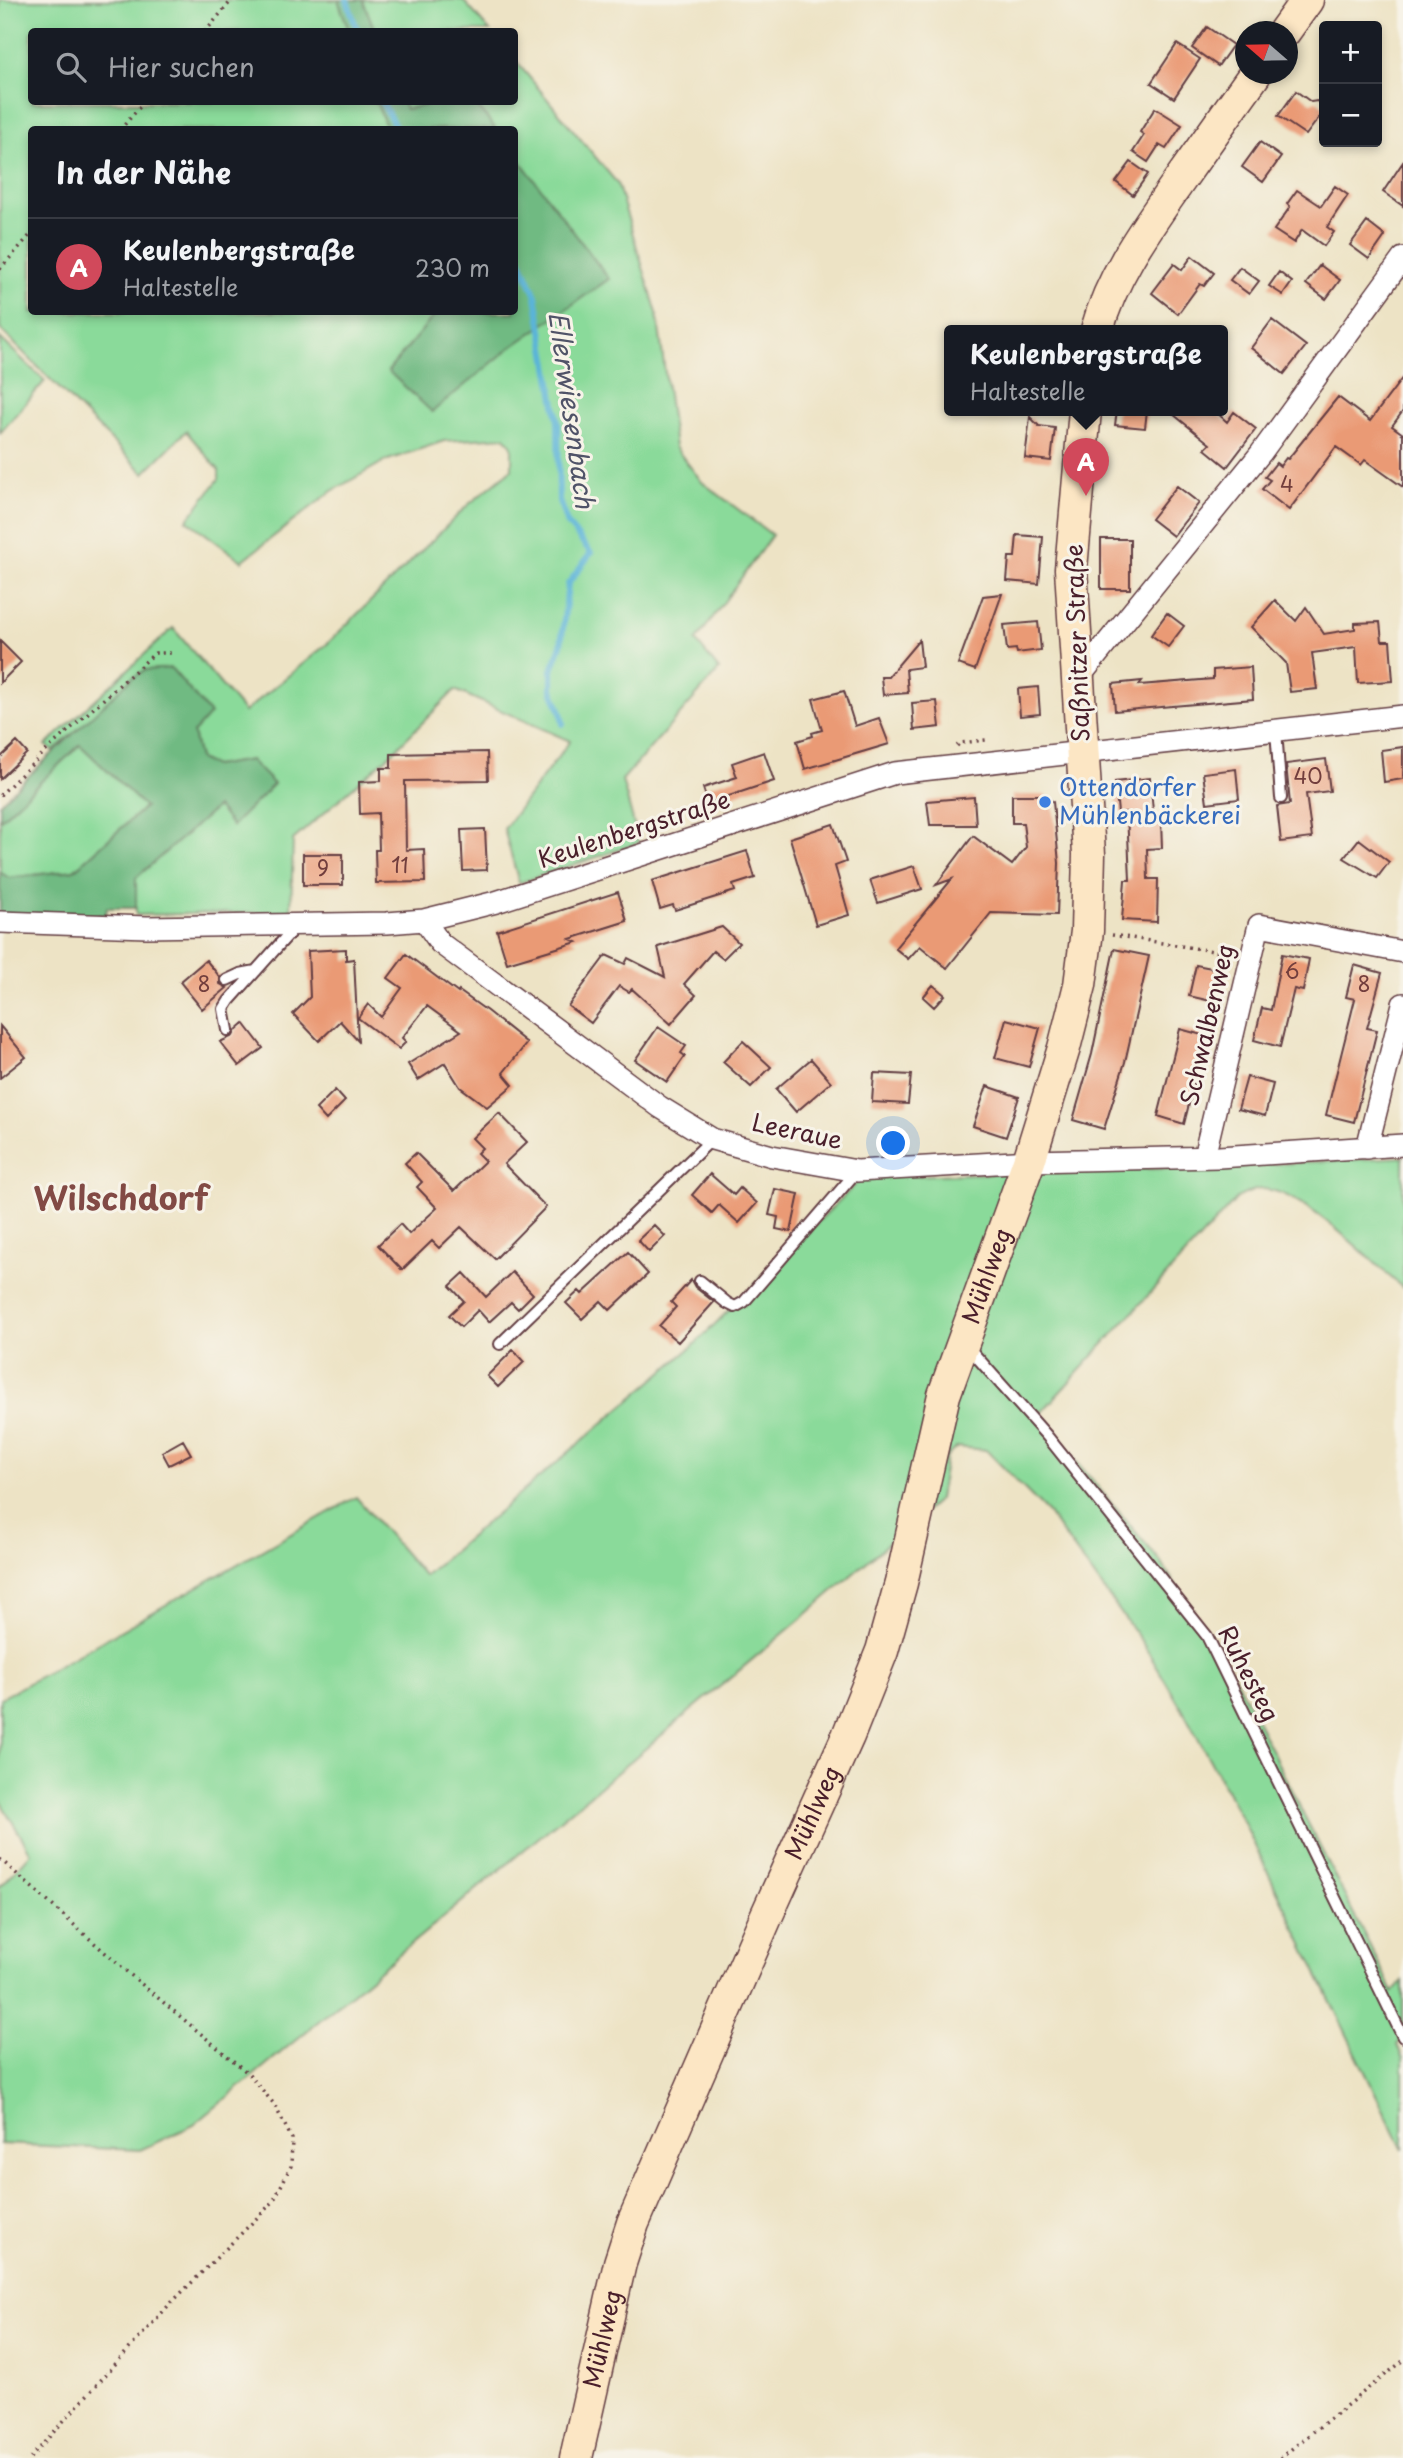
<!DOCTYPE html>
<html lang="de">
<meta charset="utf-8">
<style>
:root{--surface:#171b24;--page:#242831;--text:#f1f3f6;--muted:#9ea1a6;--line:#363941;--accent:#d1495b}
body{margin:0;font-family:"Playpen Sans",sans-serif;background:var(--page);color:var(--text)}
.controls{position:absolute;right:21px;top:21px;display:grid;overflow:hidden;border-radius:7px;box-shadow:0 4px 10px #0003}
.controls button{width:63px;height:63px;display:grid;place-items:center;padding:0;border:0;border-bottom:2px solid var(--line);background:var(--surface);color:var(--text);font:35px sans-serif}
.compass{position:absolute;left:1235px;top:21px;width:63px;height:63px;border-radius:50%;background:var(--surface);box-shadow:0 4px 10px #0003;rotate:290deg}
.you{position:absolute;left:894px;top:1144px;width:24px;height:24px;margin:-18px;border:5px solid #fff;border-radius:50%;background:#1a73e8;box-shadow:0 0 0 10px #1a73e833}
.badge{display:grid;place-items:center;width:46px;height:46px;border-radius:50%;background:var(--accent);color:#fff;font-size:23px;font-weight:700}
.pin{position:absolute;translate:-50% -58px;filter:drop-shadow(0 2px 4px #0008)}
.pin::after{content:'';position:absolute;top:37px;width:24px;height:21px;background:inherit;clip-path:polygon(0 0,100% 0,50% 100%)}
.popup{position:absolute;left:944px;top:325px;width:284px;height:91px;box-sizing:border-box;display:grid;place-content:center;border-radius:7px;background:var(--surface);filter:drop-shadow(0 2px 5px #0005);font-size:23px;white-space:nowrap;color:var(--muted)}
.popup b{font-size:26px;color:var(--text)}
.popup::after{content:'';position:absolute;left:50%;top:100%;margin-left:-14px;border:14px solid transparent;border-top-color:var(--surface)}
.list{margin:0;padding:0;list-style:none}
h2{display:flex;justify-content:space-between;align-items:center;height:91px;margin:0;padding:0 28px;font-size:30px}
h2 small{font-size:23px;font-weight:400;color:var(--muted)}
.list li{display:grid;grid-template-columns:46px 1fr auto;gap:21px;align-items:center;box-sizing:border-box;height:98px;padding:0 28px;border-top:2px solid var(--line)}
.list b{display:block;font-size:26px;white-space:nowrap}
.list p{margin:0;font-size:23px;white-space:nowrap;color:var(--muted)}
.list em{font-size:23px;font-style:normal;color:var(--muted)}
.icon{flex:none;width:38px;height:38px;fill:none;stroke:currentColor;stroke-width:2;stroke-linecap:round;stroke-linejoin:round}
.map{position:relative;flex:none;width:1403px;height:2458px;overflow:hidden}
.search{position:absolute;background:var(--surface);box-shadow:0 4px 10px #0003;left:28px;top:28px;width:490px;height:77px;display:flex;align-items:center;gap:18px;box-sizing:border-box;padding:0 24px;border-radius:7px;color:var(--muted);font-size:26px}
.panel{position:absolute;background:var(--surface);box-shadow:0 4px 10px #0003;left:28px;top:126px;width:490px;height:189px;border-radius:7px}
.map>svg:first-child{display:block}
.green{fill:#8ada9a;stroke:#6a7c62;stroke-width:2;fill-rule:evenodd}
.forest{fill:#6fba82;stroke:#5c6c56;stroke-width:2}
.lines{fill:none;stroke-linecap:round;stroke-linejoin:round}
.stream{stroke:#5ab4d8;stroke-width:6}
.building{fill:#ea9a74}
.lane-casing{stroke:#623c42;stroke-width:14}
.street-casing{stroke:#623c42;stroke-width:24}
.secondary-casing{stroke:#623c42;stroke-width:35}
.path{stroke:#623c42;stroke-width:3.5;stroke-dasharray:2 5;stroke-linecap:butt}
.lane{stroke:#fff;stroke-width:10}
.street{stroke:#fff;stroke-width:21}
.secondary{stroke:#fce6c4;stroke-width:32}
.shop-dot{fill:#3f7fe0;stroke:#f7f3e8;stroke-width:2.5}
.labels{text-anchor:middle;stroke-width:6;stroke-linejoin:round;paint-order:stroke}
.number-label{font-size:21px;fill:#723e3d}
.street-label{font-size:24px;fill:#4a1f2b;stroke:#f7f3e8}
.shop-label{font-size:24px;fill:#366cbe;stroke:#f7f3e8;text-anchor:start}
.water-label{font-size:26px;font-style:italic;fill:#505368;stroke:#f7f3e8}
.district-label{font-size:32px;font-weight:bold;fill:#824a45;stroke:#f7f3e8}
</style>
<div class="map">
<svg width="1403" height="2458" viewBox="0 0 1403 2458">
<rect width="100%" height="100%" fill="#f7f3e8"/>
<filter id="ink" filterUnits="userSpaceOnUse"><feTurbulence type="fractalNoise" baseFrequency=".0143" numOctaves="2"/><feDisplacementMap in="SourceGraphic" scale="14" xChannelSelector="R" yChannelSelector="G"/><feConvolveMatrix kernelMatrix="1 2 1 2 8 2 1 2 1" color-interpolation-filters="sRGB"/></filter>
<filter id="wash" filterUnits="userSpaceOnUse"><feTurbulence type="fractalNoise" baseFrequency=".00686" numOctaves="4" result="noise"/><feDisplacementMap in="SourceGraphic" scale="28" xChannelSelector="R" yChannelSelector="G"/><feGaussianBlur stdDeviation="1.57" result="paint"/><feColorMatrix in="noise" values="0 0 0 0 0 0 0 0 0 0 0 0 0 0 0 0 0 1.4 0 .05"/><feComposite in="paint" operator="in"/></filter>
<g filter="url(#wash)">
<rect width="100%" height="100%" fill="#ede3c5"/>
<!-- green -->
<path class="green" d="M0 0H463L490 31 32 32V102H514L515 60 617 183 657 313 675 447 702 482 772 535 696 641 719 670 622 780 639 843 519 883 504 829 570 741 455 690 391 754 293 840 291 912 136 915 135 878 218 806 232 826 250 760 214 766 199 759 193 733 132 678 117 695 53 751 46 745 173 628 244 712 327 644 468 505 512 469V446L505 437 444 441 385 461 332 491 242 561 187 520 219 479V470L186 431 144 473 0 329ZM32 130H514V312H32Z
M0 338 45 381 0 433Z
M80 744 145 807 74 870 9 878 0 872V820Z
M1403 1157V1288C1372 1262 1302 1189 1262 1189 1255 1188 1244 1195 1237 1198L1038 1416 1161 1562 1234 1676 1393 1992 1403 1982V2038L1397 2045 1403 2059V2150L1244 1823 1182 1709 1142 1642 1047 1512 986 1450 957 1447 946 1457 939 1499 802 1618 194 2125 140 2150 0 2144V1885H2L31 1853 0 1801V1699L356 1497 424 1576 693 1346 863 1177 1216 1167Z"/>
<!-- forest -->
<path class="forest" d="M338 0H363L375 31H349Z
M376 102H403L406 109 443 102H474L496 129H387Z
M515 154 609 279 510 348 432 412 388 371 437 312H514Z
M171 668 210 714 193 733 199 759 214 766 250 760 274 784 232 826 217 807 136 878V908H107L106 915 0 916V872L9 878 74 870 145 807 80 745 0 820V803L132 678 145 670Z"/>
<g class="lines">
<!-- stream -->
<path class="stream" d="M347 0 358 32
M382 102 397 130
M514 254 520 259 536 296 558 422 559 501 567 523 591 553 568 584 561 645 552 670V690L561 712 563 724"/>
</g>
<g id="blocks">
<!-- building -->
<path class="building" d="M1207 27 1233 45 1218 66 1192 48Z
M1177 44 1200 59 1174 98 1151 83Z
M1296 91 1311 102 1317 101 1324 107V111L1306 135 1278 116Z
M1155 108 1182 125 1166 149 1159 145 1148 162 1133 152 1144 135 1140 132Z
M1260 142 1281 157 1263 182 1242 167Z
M1131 162 1148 174 1133 195 1116 182Z
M1403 162V206L1383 192Z
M1335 186 1348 195 1327 227 1334 232 1324 246 1302 230 1294 243 1274 230 1290 207 1287 204 1297 190 1321 206Z
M1367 222 1385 236 1369 259 1350 245Z
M1192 256 1214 273 1204 286 1200 284 1178 314 1152 293 1174 264 1182 270Z
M1320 265 1340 280 1326 299 1306 284Z
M1240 267 1259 281 1249 294 1230 280Z
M1279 272 1292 282 1283 295 1269 286Z
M1272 320 1306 346 1284 374 1251 348Z
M1403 377V411L1392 426 1403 434V487L1365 460 1361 465 1336 447 1289 510 1262 489 1270 480 1265 477 1276 463 1280 466 1286 458 1288 459 1338 397 1370 421Z
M1117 410H1147L1145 428 1115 425Z
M1168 410H1214L1227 422 1234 412 1256 429 1227 467 1205 449 1210 444Z
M1030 417 1039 426 1055 428 1051 461 1025 458Z
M1177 486 1199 503 1173 536 1151 519Z
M1017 535 1043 537 1039 584 1007 581 1009 557H1015Z
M1101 539H1130V589H1101Z
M1002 594 975 670 958 664 983 596Z
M1275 600 1296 621 1306 607 1324 634 1355 629V623L1380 622 1382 641H1390L1393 681 1358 683 1356 647 1312 653 1317 689 1290 692 1286 663 1251 627Z
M1167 613 1184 626 1168 647 1151 635Z
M1038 622 1041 650 1017 653 1016 649 1007 650 1004 625Z
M919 640 922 667 906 669 908 693 883 695 881 677H888Z
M0 641 21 662 0 683Z
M1251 667 1253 699 1115 711 1113 684 1142 681 1139 685 1213 679V670Z
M1038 687 1040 714 1020 716 1018 689Z
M844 691 855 726 879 718 889 744 805 769 797 741 813 736 812 733 822 730 813 699Z
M937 701 940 727 914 730 912 703Z
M17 742 27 753 0 779V758Z
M1403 747V779L1384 782 1381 750Z
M487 752 488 780 405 781 406 850 424 849 425 882 376 883 375 850H379L378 813 360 814 359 782 381 781V768H391V754Z
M764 752 774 781 708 803 703 788 737 777 732 763Z
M1326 759 1330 791 1306 794 1312 838 1281 842 1277 806 1290 804 1286 764Z
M1236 769 1239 799 1207 803 1203 773Z
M1150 778 1154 822 1161 821 1162 848 1147 849 1148 879H1158L1157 922 1122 920 1125 880H1130L1127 812 1118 813 1115 782Z
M1012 795H1045L1053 802 1059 863 1057 915 991 913 947 968 920 946 908 959 895 948 952 879 936 885 973 836 1012 865 1026 847 1023 823H1012Z
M974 797 976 825H930L927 801Z
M833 824 846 862 835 866 849 915 816 925 790 838Z
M485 829 487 870 463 871 461 830Z
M1359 839 1389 862 1377 878 1344 858Z
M747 851 755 878 733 885 735 891 675 910 673 905 660 909 652 881Z
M303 854H343V885H303Z
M914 866 922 889 878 903 870 880Z
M618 892 627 921 570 939 577 942 507 963 497 931Z
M722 927 739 943 723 959 713 951 684 984 696 995 671 1024 632 989 629 992 619 986 591 1023 568 1006 606 955 625 964 628 958 665 977 658 947Z
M346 949V960L354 959 358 1041 340 1021 319 1041 293 1014 310 997 308 951Z
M1114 949 1149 956 1125 1062 1104 1129 1073 1120 1092 1054Z
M406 954 458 993 459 991 487 1011 527 1043 503 1073 513 1085 487 1107 460 1087 445 1063 418 1080 408 1064 461 1031 427 1006 402 1038 406 1042 399 1049 358 1018 368 1004 381 1017 402 988 388 978Z
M1282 954 1309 959 1303 991 1294 989 1280 1047 1254 1040 1262 1008 1271 1010Z
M206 960 220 977V984L227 988 202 1009 180 982Z
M1196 965 1222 970 1215 1002 1189 996Z
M1354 965 1382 973 1367 1028 1377 1030 1354 1122 1326 1115 1355 999 1346 997Z
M933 985 945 995 934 1007 923 997Z
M1006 1019 1040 1028 1029 1067 995 1058Z
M244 1023 263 1048 239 1066 220 1042 233 1036 236 1030Z
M0 1026 26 1057 0 1078Z
M658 1027 686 1046 681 1053 685 1056 667 1082 635 1060Z
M1180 1029 1206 1036 1184 1124 1158 1116Z
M743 1041 771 1067 751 1087 723 1062Z
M811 1059 831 1082 796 1112 776 1089Z
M874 1073 911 1075 908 1104 872 1102Z
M1247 1077 1273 1084 1265 1116 1238 1109Z
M987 1086 1019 1097 1006 1137 973 1126Z
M335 1090 345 1101 326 1120 316 1109Z
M499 1113 527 1142 504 1164 546 1207 495 1259 461 1227 439 1248 432 1241 402 1270 378 1245 400 1224 409 1234 437 1208 417 1187 422 1182 405 1163 416 1153 454 1191 485 1161 477 1153 482 1148 472 1138Z
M710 1174 734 1195 740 1188 757 1203 739 1223 719 1205 712 1213 692 1195Z
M775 1189 799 1194 791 1232 776 1229 778 1217 769 1215Z
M654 1225 665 1236 649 1252 638 1240Z
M628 1252 648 1274 610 1310 601 1301 582 1319 566 1303 579 1291 582 1294Z
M512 1272 533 1294 518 1309 511 1302 489 1322 478 1310 461 1327 449 1315 464 1301 450 1286 464 1273 486 1297Z
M691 1280 695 1287 714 1302 678 1342 659 1326 676 1307 671 1302Z
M513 1350 524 1362 498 1387 487 1376Z
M183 1440 191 1454 169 1465 162 1452Z"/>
</g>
</g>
<g filter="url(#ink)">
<use href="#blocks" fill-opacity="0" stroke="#623c42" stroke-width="2"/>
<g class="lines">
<defs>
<path id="lane" d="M1276 730 1281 798
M227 980 240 974 256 971
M228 1030 224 1009 229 1001 295 927
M700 1281 727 1303 735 1307 744 1302 857 1171
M500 1344 712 1139
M967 1346 1047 1436 1207 1636 1403 2037"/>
<path id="street" d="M1077 680 1261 453 1403 258
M424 920 440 943 660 1107 712 1139 772 1156 857 1171 1029 1161 1219 1157 1403 1145
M0 922 147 927 387 923 424 920 496 902 895 773 1403 716
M1367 1148 1403 1004
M1204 1157 1259 925 1403 952"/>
<g id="secondary">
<path d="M1284 32 1307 0"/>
<path d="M1097 330C1112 275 1145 230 1177 184 1203 147 1229 110 1255 74"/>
<path id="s1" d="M576 2458 620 2263 633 2223 766 1917 848 1736 882 1651 901 1583 944 1395 1029 1161 1064 1048 1080 985 1087 931 1089 854 1071 569 1085 410"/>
</g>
</defs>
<!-- lane casing -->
<use href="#lane" class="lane-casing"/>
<!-- street casing -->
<use href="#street" class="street-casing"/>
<!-- secondary casing -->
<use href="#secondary" class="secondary-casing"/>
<!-- path -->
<path class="path" d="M205 32 232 0
M120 130 144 102
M0 269 32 233
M957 746 960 743 986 740
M0 795 49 748 155 653H171
M1112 935 1232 954
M0 1859 127 1972 249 2074 274 2104 292 2139 291 2166 273 2202 169 2305 30 2458
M1280 2458 1403 2361"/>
<!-- lane -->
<use href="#lane" class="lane"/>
<!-- street -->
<use href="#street" class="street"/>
<!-- secondary -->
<use href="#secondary" class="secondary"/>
</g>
</g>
<!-- markers -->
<circle class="shop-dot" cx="1045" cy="802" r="7"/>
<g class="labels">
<!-- number labels -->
<g class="number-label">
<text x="1287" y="492">4</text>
<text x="1308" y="784">40</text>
<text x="400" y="873">11</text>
<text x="323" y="876">9</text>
<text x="1292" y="979">6</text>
<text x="204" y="992">8</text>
<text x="1364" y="992">8</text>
</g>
<!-- street labels -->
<g class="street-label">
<text transform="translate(1078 643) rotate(-92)" y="8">Saßnitzer Straße</text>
<text transform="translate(634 830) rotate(-18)" y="8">Keulenbergstraße</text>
<text transform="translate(1208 1025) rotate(-77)" y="8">Schwalbenweg</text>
<text transform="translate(797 1132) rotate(12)" y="8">Leeraue</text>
<text dy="8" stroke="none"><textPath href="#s1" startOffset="1256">Mühlweg</textPath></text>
<text transform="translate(1248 1674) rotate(63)" y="8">Ruhesteg</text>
<text dy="8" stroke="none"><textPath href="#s1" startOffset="690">Mühlweg</textPath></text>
<text dy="8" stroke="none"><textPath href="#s1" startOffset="122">Mühlweg</textPath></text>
</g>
<!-- shop labels -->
<g class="shop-label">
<text x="1059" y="796">Ottendorfer<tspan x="1059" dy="28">Mühlenbäckerei</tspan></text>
</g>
<!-- water labels -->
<g class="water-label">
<text transform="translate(571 410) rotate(82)" y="9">Ellerwiesenbach</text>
</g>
<!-- district labels -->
<g class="district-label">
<text x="121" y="1210">Wilschdorf</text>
</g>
</g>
</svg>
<div class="controls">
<button>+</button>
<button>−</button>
</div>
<svg class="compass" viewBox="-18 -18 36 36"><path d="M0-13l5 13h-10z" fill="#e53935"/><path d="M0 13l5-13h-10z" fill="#9ea1a6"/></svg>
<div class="you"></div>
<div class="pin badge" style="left:1086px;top:496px">A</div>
<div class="popup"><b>Keulenbergstraße</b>Haltestelle</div>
<div class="search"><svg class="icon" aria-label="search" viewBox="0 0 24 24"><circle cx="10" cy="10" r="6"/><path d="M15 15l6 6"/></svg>Hier suchen</div>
<section class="panel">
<h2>In der Nähe<small></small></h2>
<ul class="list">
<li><span class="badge">A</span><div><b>Keulenbergstraße</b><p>Haltestelle</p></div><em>230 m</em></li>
</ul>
</section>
</div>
